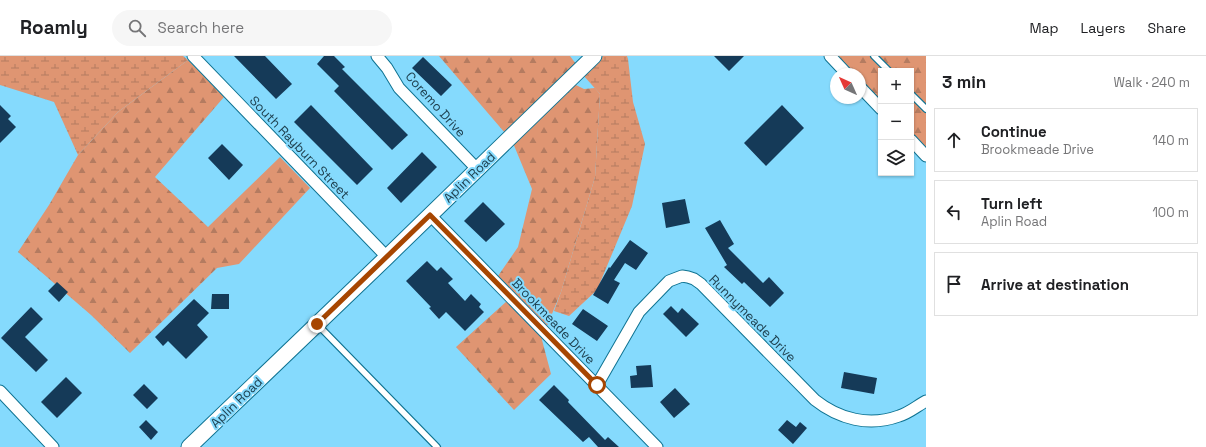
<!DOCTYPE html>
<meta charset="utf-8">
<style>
:root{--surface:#fff;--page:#f6f6f6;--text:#202124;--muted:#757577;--line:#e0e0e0}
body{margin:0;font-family:"Space Grotesk",sans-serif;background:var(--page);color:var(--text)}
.controls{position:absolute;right:12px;top:12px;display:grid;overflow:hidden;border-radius:0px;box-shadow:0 1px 3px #0004}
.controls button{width:36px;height:36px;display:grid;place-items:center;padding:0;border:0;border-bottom:1px solid var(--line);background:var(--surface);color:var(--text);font:20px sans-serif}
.compass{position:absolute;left:830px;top:12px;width:36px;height:36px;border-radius:50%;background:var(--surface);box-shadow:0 1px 3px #0004;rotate:315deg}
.stop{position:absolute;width:12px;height:12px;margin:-9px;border:3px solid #a74601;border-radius:50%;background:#fff}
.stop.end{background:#a74601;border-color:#fff;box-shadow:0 1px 4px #0008}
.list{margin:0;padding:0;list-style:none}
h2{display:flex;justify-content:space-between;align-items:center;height:52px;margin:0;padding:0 16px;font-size:17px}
h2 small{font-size:13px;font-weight:400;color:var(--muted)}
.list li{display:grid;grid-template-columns:26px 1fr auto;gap:12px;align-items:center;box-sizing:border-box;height:64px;margin:0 8px 8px;padding:0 8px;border:1px solid var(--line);border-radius:0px}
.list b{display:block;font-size:15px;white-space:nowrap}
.list p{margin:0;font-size:13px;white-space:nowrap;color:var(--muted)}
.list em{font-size:13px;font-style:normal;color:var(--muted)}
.icon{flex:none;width:22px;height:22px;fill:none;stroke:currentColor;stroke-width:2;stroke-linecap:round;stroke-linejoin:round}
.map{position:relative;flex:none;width:926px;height:391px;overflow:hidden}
header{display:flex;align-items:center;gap:24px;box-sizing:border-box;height:56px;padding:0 20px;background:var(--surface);border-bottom:1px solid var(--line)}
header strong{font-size:19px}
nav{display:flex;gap:22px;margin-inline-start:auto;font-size:14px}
.search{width:280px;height:36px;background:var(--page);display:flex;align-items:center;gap:10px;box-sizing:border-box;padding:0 14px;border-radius:22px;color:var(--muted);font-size:15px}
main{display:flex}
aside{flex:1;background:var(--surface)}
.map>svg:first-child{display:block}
.forest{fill:url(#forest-firs)}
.wetland{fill:url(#wetland-marsh)}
.building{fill:#153a58}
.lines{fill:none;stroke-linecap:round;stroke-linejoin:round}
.lane-casing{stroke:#0f7392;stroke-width:8}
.street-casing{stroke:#0f7392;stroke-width:13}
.secondary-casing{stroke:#0f7392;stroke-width:17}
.lane{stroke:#fff;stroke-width:5.5}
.street{stroke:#fff;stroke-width:11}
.secondary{stroke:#fff;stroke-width:15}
.route{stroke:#a74601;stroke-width:5}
.labels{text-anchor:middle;stroke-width:4;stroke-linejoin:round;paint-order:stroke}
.street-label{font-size:13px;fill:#1e4150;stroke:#85dafd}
</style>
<header>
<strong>Roamly</strong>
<div class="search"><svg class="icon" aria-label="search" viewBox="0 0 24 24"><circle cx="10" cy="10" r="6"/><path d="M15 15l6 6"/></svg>Search here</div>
<nav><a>Map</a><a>Layers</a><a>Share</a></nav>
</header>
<main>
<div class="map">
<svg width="926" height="391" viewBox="0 0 926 391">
<defs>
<pattern id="forest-firs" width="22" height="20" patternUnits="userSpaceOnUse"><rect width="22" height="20" fill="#df9572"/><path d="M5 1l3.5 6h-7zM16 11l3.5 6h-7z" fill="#b47b60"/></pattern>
<pattern id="wetland-marsh" width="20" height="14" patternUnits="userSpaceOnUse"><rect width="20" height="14" fill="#df9572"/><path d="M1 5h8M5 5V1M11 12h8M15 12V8" fill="none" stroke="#b47b60"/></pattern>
</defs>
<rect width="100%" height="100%" fill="#85dafd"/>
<!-- forest -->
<path class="forest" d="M439 0H570L576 8 505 77Z
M838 0H926V92L911 76V15H881V45L860 23V18H855Z
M188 4 224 41 155 121 208 171 280 101 310 132 239 208 217 212 130 297 91 259 18 196 49 149 78 99 118 56Z
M574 28 584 33 595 32 600 38 595 121 561 236 547 270 498 220 518 191 532 133 513 87Z
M507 245 543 282 542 284 551 318 514 354 456 291Z"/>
<!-- wetland -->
<path class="wetland" d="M0 0H183L188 4 118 56 78 99 54 46 0 29Z
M603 0H627L628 3 633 46 645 88 632 150 597 234 569 260 554 255 561 236 595 121 600 38 583 19Z"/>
<!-- building -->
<path class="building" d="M234 0H265L292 28 276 43Z
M324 0H334L345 11 342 13 408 79 392 94 334 35 339 30 317 8Z
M714 0H744L729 15Z
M423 1 452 29 441 40 412 12Z
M0 49 11 60 8 63 16 71 0 87Z
M311 49 373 113 357 129 294 66Z
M782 49 804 72 766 110 744 87Z
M222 88 243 109 229 124 208 102Z
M422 96 437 111 401 147 387 132Z
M685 143 690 167 666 172 662 147Z
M483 146 505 168 486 186 464 165Z
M720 164 734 188 728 192 763 227 769 221 784 237 770 251 744 226 742 228 724 211 727 209 705 172Z
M630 184 648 197 636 214 625 207 614 224 620 227 608 248 593 239 609 211 610 212Z
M427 205 437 215 441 211 453 223 448 227 465 245 471 238 481 248 479 251 484 256 465 275 446 256 439 263 429 252 431 251 406 225Z
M57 226 68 236 59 246 48 235Z
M212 238H229V253H211Z
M194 243 209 257 197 269 208 281 186 303 168 285 163 290 155 281Z
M671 250 678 257 682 252 699 268 686 281 663 258Z
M31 251 43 263 25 281 48 304 36 316 1 282Z
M583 253 608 270 597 285 572 268Z
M651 309 653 331 631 332 630 320 637 319 636 310Z
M844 316 877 322 874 338 841 332Z
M66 321 82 337 57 362 41 346Z
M144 328 158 342 147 353 133 339Z
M554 329 569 344 568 346 605 384 608 381 619 391H598L589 381 583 386 539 344Z
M675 332 690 348 674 362 660 346Z
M146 364 158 376 151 384 139 371Z
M787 364 796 371 800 366 807 372 793 388 778 374Z"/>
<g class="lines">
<defs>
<path id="lane" d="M874 0 889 15
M911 38 926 53
M317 268 437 391"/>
<path id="street" d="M193 0 387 201
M377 0 387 12 399 32 477 113
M830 0 847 18
M860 31 881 53
M911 84 926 100
M430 159 657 391
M597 329 639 256 669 225 682 220 688 221 694 223 701 228 815 344C839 363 869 371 899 360 909 357 917 350 926 345
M0 335 53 391"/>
<path id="secondary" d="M189 391 387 201 594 0"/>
</defs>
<!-- lane casing -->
<use href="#lane" class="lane-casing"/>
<!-- street casing -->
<use href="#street" class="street-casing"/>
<!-- secondary casing -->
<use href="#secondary" class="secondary-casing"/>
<!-- lane -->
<use href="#lane" class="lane"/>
<!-- street -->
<use href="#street" class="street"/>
<!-- secondary -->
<use href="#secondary" class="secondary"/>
</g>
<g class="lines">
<!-- route -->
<path class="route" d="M317 268 430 159 597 329"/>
</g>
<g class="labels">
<!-- street labels -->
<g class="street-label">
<text transform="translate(436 48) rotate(48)" y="5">Coremo Drive</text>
<text transform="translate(300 91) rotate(46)" y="5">South Rayburn Street</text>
<text transform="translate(469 121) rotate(-44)" y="5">Aplin Road</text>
<text transform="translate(753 262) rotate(45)" y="5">Runnymeade Drive</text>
<text transform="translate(554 265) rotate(46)" y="5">Brookmeade Drive</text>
<text transform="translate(236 346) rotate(-44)" y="5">Aplin Road</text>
</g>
</g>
</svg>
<div class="controls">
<button>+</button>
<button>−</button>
<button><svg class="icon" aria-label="layers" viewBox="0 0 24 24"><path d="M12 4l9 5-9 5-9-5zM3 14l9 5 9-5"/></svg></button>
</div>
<svg class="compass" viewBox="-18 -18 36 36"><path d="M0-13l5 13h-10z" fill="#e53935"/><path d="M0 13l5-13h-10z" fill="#757577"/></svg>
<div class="stop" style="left:597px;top:329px"></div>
<div class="stop end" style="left:317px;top:268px"></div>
</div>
<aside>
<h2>3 min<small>Walk · 240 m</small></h2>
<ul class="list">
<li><svg class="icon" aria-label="ahead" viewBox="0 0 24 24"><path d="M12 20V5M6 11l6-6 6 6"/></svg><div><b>Continue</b><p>Brookmeade Drive</p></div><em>140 m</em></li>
<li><svg class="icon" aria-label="left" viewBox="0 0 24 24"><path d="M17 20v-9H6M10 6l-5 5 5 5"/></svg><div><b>Turn left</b><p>Aplin Road</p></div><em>100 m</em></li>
<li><svg class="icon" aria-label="arrive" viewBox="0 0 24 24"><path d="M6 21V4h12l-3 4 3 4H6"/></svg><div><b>Arrive at destination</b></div></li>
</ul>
</aside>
</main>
